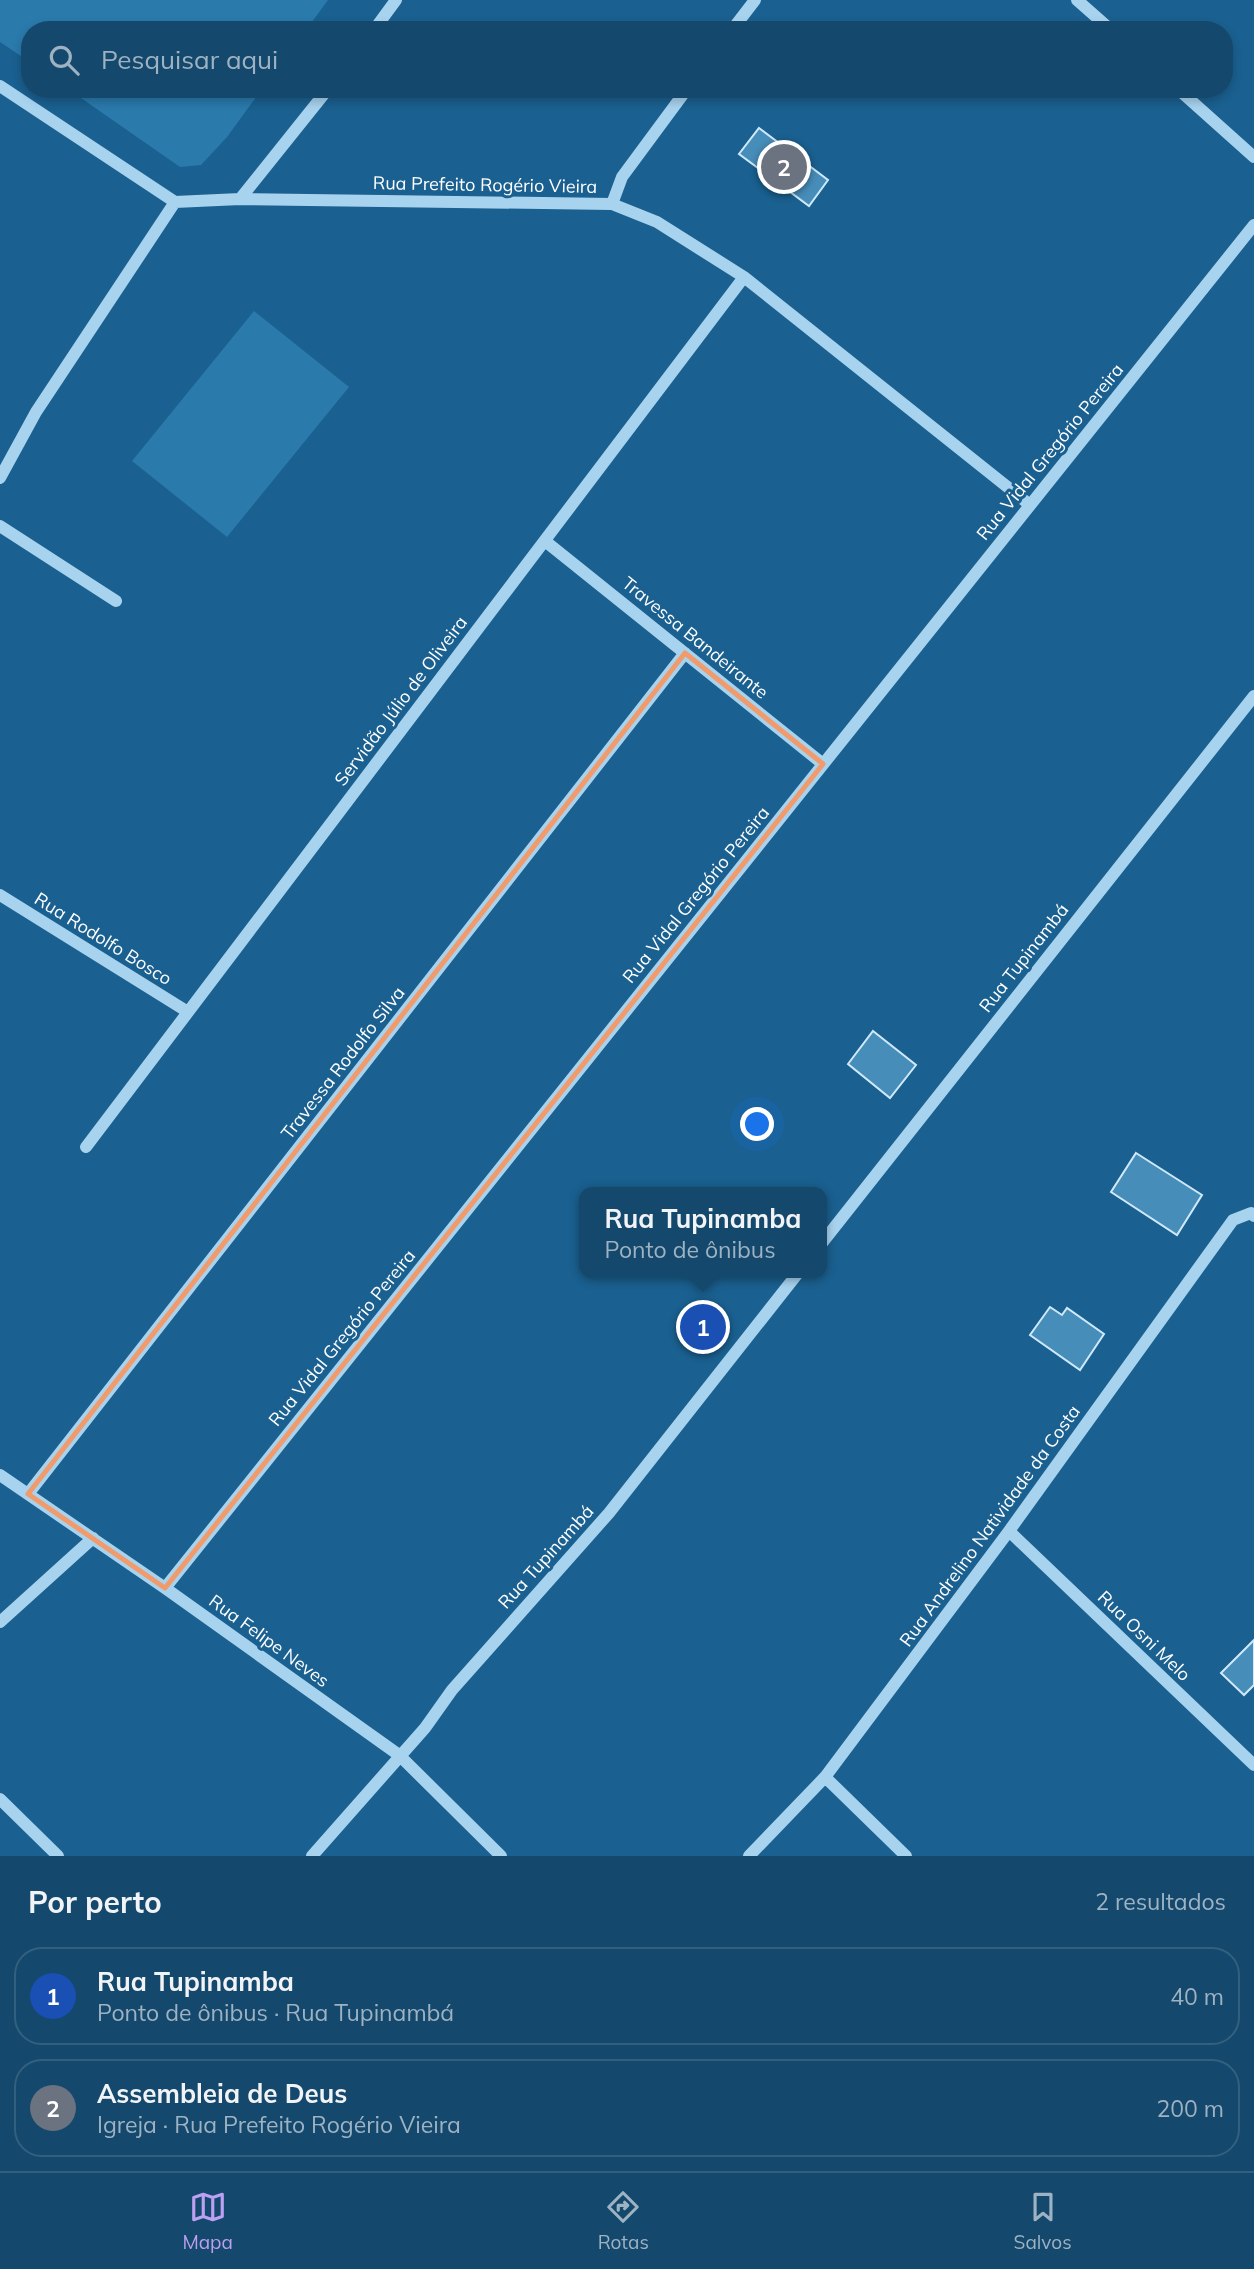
<!DOCTYPE html>
<html lang="pt">
<meta charset="utf-8">
<style>
:root{--surface:#14486c;--page:#215274;--text:#f1f3f6;--muted:#9db2c2;--line:#33607f;--accent:#bca0f2}
body{margin:0;font-family:Mulish,sans-serif;background:var(--page);color:var(--text)}
.you{position:absolute;left:758px;top:1125px;width:24px;height:24px;margin:-18px;border:5px solid #fff;border-radius:50%;background:#1a73e8;box-shadow:0 0 0 10px #1a73e833}
.badge{display:grid;place-items:center;width:46px;height:46px;border-radius:50%;background:var(--accent);color:#fff;font-size:23px;font-weight:700}
.pin{position:absolute;translate:-50% -50%;border:4px solid #fff;box-shadow:0 2px 7px #0006}
.popup{position:absolute;left:579px;top:1187px;width:248px;height:91px;box-sizing:border-box;display:grid;place-content:center;border-radius:14px;background:var(--surface);filter:drop-shadow(0 2px 5px #0005);font-size:23px;white-space:nowrap;color:var(--muted)}
.popup b{font-size:26px;color:var(--text)}
.popup::after{content:'';position:absolute;left:50%;top:100%;margin-left:-14px;border:14px solid transparent;border-top-color:var(--surface)}
.list{margin:0;padding:0;list-style:none}
h2{display:flex;justify-content:space-between;align-items:center;height:91px;margin:0;padding:0 28px;font-size:30px}
h2 small{font-size:23px;font-weight:400;color:var(--muted)}
.list li{display:grid;grid-template-columns:46px 1fr auto;gap:21px;align-items:center;box-sizing:border-box;height:98px;margin:0 14px 14px;padding:0 14px;border:2px solid var(--line);border-radius:28px}
.list b{display:block;font-size:26px;white-space:nowrap}
.list p{margin:0;font-size:23px;white-space:nowrap;color:var(--muted)}
.list em{font-size:23px;font-style:normal;color:var(--muted)}
.icon{flex:none;width:38px;height:38px;fill:none;stroke:currentColor;stroke-width:2;stroke-linecap:round;stroke-linejoin:round}
.map{position:relative;flex:none;width:1254px;height:1856px;overflow:hidden}
.search{position:absolute;background:var(--surface);box-shadow:0 4px 10px #0003;left:21px;right:21px;top:21px;height:77px;display:flex;align-items:center;gap:18px;box-sizing:border-box;padding:0 24px;border-radius:28px;color:var(--muted);font-size:26px}
.sheet{height:315px;background:var(--surface)}
nav{display:flex;justify-content:space-around;align-items:center;box-sizing:border-box;height:98px;border-top:2px solid var(--line);background:var(--surface);font-size:19px;color:var(--muted)}
nav a{display:grid;justify-items:center;gap:4px}
nav .on{color:var(--accent)}
.map>svg:first-child{display:block}
.green{fill:#2a7aac}
.building{fill:#478db9;stroke:#cfe9fa;stroke-width:2}
.lines{fill:none;stroke-linecap:round;stroke-linejoin:round}
.minor{stroke:#a8d3ef;stroke-width:12}
.marked{fill:none;stroke:#f19b6d;stroke-width:5;stroke-linejoin:round}
.labels{text-anchor:middle;stroke-width:6;stroke-linejoin:round;paint-order:stroke}
.street-label{font-size:18px;fill:#fff;stroke:#1a6090}
</style>
<div class="map">
<svg width="1254" height="1856" viewBox="0 0 1254 1856">
<rect width="100%" height="100%" fill="#1a6090"/>
<!-- green -->
<path class="green" d="M0 0H328L306 30H30V62L0 42Z
M68 89H262L227 137 201 165 180 167Z
M254 311 349 387 227 537 132 461Z"/>
<!-- building -->
<path class="building" d="M759 128 828 180 809 206 739 154Z
M873 1031 916 1065 890 1098 848 1064Z
M1136 1153 1202 1195 1177 1235 1111 1192Z
M1050 1307 1062 1315 1067 1308 1104 1334 1080 1370 1030 1335Z
M1254 1640V1685L1244 1695 1221 1673Z"/>
<g class="lines">
<!-- minor -->
<path class="minor" d="M1077 0 1111 30
M374 30 396 0
M732 30 755 0
M0 86 175 202 240 199 612 204 657 222 744 277 1030 505
M1178 89 1254 157
M240 199 328 89
M612 204 622 177 687 89
M0 478 36 412 175 202
M0 526 116 601
M545 541 823 764
M0 895 188 1012
M86 1147 744 277
M822 1243 1254 696
M0 1475 165 1588 399 1755 501 1856
M28 1494 685 653
M1009 1531 1254 1765
M165 1588 1254 225
M0 1622 93 1538
M825 1777 906 1856
M0 1799 58 1856
M312 1856 425 1728 452 1690 609 1513 798 1273
M749 1856 825 1777 1009 1531 1233 1220 1251 1213 1254 1216"/>
</g>
<!-- marked area -->
<path class="marked" d="M685 653 823 764 165 1588 28 1494Z"/>
<g class="labels">
<!-- street labels -->
<g class="street-label">
<text transform="translate(485 185) rotate(1)" y="6">Rua Prefeito Rogério Vieira</text>
<text transform="translate(1050 452) rotate(-51)" y="6">Rua Vidal Gregório Pereira</text>
<text transform="translate(695 638) rotate(39)" y="6">Travessa Bandeirante</text>
<text transform="translate(401 701) rotate(-53)" y="6">Servidão Júlio de Oliveira</text>
<text transform="translate(696 895) rotate(-51)" y="6">Rua Vidal Gregório Pereira</text>
<text transform="translate(103 939) rotate(32)" y="6">Rua Rodolfo Bosco</text>
<text transform="translate(1024 958) rotate(-52)" y="6">Rua Tupinambá</text>
<text transform="translate(343 1063) rotate(-52)" y="6">Travessa Rodolfo Silva</text>
<text transform="translate(342 1338) rotate(-51)" y="6">Rua Vidal Gregório Pereira</text>
<text transform="translate(990 1526) rotate(-54)" y="6">Rua Andrelino Natividade da Costa</text>
<text transform="translate(546 1557) rotate(-48)" y="6">Rua Tupinambá</text>
<text transform="translate(1144 1636) rotate(44)" y="6">Rua Osni Melo</text>
<text transform="translate(269 1641) rotate(36)" y="6">Rua Felipe Neves</text>
</g>
</g>
</svg>
<div class="you"></div>
<div class="pin badge" style="left:703px;top:1327px;background:#1a4fb4">1</div>
<div class="popup"><b>Rua Tupinamba</b>Ponto de ônibus</div>
<div class="pin badge" style="left:784px;top:167px;background:#6b7280">2</div>
<div class="search"><svg class="icon" aria-label="search" viewBox="0 0 24 24"><circle cx="10" cy="10" r="6"/><path d="M15 15l6 6"/></svg>Pesquisar aqui</div>
</div>
<section class="sheet">
<h2>Por perto<small>2 resultados</small></h2>
<ul class="list">
<li><span class="badge" style="background:#1a4fb4">1</span><div><b>Rua Tupinamba</b><p>Ponto de ônibus · Rua Tupinambá</p></div><em>40 m</em></li>
<li><span class="badge" style="background:#6b7280">2</span><div><b>Assembleia de Deus</b><p>Igreja · Rua Prefeito Rogério Vieira</p></div><em>200 m</em></li>
</ul>
</section>
<nav>
<a class="on"><svg class="icon" aria-label="map" viewBox="0 0 24 24"><path d="M3 6l6-2 6 2 6-2v14l-6 2-6-2-6 2zM9 4v14M15 6v14"/></svg>Mapa</a>
<a><svg class="icon" aria-label="directions" viewBox="0 0 24 24"><path d="M12 3l9 9-9 9-9-9zM9 14v-3h6M13 9l2 2-2 2"/></svg>Rotas</a>
<a><svg class="icon" aria-label="saved" viewBox="0 0 24 24"><path d="M7 4h10v16l-5-4-5 4z"/></svg>Salvos</a>
</nav>
